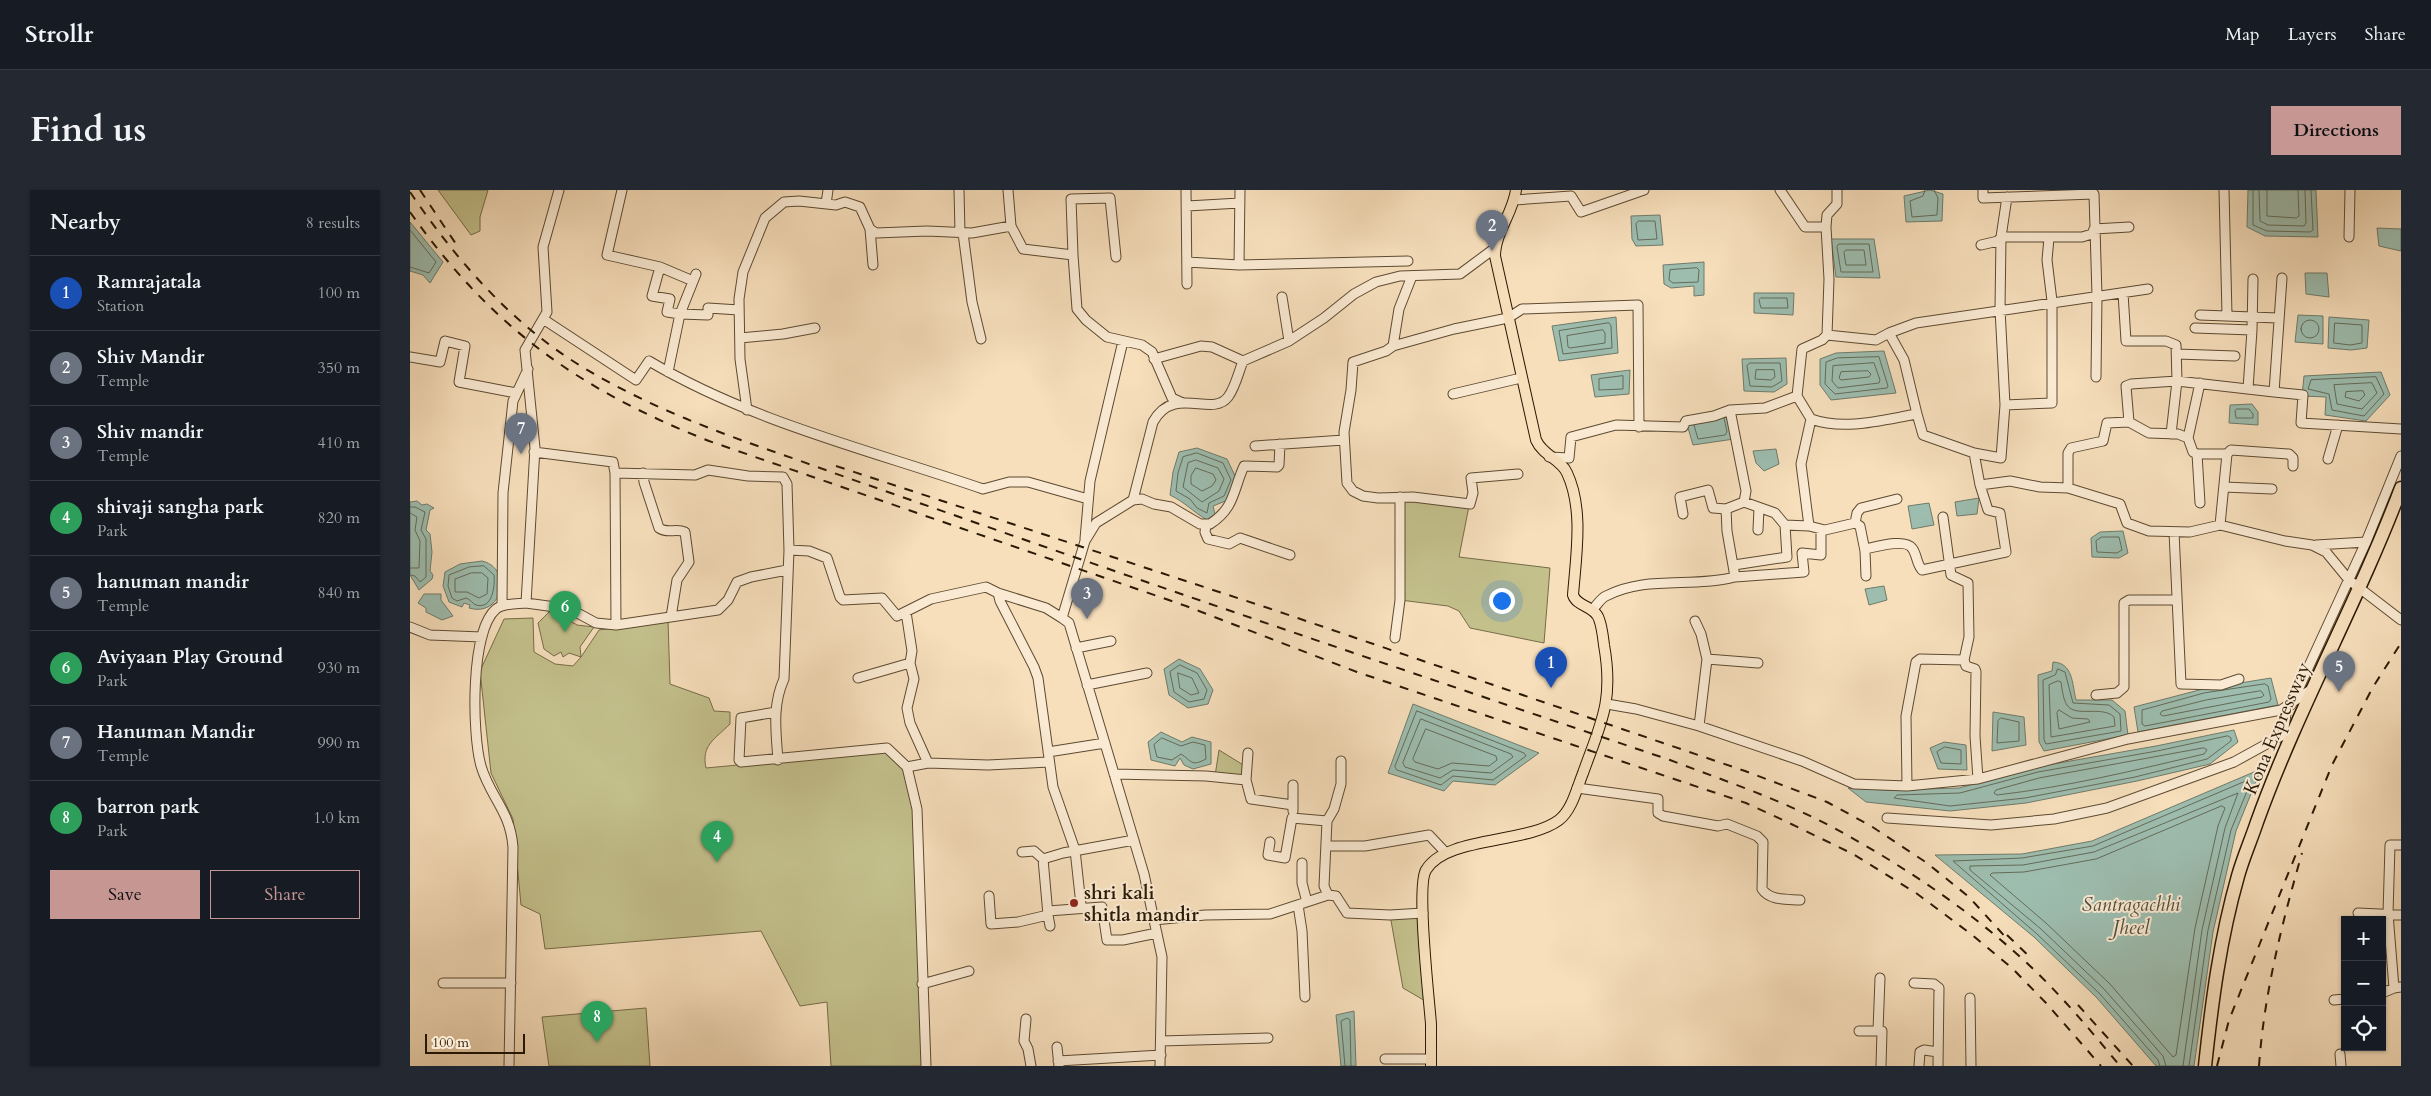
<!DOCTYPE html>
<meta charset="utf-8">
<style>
:root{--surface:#171b24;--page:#242831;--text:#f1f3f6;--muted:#9ea1a6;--line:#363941;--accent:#c59692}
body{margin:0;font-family:Cardo,serif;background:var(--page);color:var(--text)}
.controls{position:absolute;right:15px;bottom:15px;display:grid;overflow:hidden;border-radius:0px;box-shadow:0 1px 4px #0004}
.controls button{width:45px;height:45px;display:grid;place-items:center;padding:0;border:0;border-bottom:1px solid var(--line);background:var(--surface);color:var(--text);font:25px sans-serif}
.scale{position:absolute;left:15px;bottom:12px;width:100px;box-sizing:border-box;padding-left:5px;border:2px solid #2a1903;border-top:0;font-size:14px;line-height:18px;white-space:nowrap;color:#2a1903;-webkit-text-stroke:4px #faead3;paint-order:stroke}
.you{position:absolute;left:1091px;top:410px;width:18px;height:18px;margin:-12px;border:4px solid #fff;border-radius:50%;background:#1a73e8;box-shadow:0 0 0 8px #1a73e833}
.badge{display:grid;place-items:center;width:32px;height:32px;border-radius:50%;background:var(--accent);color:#fff;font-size:16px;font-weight:700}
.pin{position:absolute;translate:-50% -41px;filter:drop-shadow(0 1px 2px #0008)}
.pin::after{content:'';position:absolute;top:26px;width:18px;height:15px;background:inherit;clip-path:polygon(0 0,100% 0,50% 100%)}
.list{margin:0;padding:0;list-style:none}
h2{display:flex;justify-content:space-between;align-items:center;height:65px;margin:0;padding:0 20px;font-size:21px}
h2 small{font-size:16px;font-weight:400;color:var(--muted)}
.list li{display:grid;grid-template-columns:32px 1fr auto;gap:15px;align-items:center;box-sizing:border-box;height:75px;padding:0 20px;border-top:1px solid var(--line)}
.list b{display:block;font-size:19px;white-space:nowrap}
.list p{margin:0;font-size:16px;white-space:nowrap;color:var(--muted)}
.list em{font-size:16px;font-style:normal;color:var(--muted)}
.actions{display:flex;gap:10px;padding:15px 20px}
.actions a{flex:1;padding:11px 0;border:1px solid var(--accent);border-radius:0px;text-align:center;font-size:18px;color:var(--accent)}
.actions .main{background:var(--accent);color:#111}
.icon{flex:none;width:28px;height:28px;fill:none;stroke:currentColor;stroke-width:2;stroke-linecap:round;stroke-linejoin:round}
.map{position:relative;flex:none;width:1991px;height:876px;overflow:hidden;border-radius:0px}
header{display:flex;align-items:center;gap:30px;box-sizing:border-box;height:70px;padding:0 25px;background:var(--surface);border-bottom:1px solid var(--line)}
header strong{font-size:24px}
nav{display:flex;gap:28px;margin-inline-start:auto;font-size:18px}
.intro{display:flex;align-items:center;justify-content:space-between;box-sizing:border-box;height:120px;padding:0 30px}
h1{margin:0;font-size:35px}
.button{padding:12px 22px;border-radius:0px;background:var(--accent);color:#111;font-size:18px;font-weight:700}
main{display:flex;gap:30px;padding:0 30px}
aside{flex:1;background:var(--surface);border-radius:0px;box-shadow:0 1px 4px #0004}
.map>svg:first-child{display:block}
.green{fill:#c3c08c;stroke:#766c48}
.water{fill:#9dbdaf;stroke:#6f7b6a}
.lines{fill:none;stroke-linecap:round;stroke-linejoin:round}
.shore{stroke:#646b59;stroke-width:1}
.minor-casing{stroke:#5d4a31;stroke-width:11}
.major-casing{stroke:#2a1903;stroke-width:12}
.highway-casing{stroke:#2a1903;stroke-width:15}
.minor{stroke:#faead3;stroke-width:9}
.major{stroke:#f7dfbc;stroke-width:10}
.highway{stroke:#f7dfbc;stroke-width:12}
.rail{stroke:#2a1903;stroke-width:2;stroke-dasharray:9 9;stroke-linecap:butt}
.poi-dot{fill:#8f2418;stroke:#faead3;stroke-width:2}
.labels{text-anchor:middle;stroke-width:4;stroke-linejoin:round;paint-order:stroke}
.street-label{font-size:19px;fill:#2a1903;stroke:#faead3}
.poi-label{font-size:19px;font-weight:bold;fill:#2a1903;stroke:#faead3;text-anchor:start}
.water-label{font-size:20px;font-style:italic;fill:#52523f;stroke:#faead3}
</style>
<header>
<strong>Strollr</strong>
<nav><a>Map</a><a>Layers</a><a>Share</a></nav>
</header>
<div class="intro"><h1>Find us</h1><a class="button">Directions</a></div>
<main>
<aside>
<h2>Nearby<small>8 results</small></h2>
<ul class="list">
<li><span class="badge" style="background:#1a4fb4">1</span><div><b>Ramrajatala</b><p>Station</p></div><em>100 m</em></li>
<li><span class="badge" style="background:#6b7280">2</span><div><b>Shiv Mandir</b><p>Temple</p></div><em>350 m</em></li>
<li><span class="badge" style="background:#6b7280">3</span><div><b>Shiv mandir</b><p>Temple</p></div><em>410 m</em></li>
<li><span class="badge" style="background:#2e9e5b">4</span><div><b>shivaji sangha park</b><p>Park</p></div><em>820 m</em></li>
<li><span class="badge" style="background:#6b7280">5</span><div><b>hanuman mandir</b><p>Temple</p></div><em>840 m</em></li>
<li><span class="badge" style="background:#2e9e5b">6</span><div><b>Aviyaan Play Ground</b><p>Park</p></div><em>930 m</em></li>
<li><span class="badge" style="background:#6b7280">7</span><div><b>Hanuman Mandir</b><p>Temple</p></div><em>990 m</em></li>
<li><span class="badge" style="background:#2e9e5b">8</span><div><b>barron park</b><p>Park</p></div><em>1.0 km</em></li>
</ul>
<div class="actions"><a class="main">Save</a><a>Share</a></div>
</aside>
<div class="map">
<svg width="1991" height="876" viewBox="0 0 1991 876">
<rect width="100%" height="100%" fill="#f7dfbc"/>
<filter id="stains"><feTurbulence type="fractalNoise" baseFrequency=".004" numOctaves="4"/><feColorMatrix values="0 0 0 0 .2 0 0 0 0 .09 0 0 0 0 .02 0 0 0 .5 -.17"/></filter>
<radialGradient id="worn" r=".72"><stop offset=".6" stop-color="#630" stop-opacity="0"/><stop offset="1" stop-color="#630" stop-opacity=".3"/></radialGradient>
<!-- green -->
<path class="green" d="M28 0H78L70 27V41L61 45Z
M991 309 1059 316 1049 367 1140 378 1134 453 1060 438 1049 421 1038 416 990 410Z
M139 422H145L167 435 184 437 170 457 171 467 189 440 258 430 260 494 299 508 304 521 320 522V534C305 549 291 555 296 578L475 561 492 577 505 608 512 876H421L417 812 390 816 351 741 135 759 130 724 111 715 103 629 81 583 70 481 94 429 123 428 124 462 145 474 163 476 171 467 159 463 153 467 151 462 144 466 134 459 128 433Z
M809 560 835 576V589L805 586Z
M980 725H1011L1017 812 993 798Z
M236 818 240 876H139L132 827Z"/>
<!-- water -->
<path class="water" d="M1520 0 1533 4 1532 31 1496 32 1494 6Z
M1838 0H1906L1908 47 1855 46 1837 37Z
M1250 25 1253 55 1226 56 1222 49 1221 26Z
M0 32 33 72 20 93 13 85 0 81Z
M1967 38 1991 39V61L1969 56Z
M1421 49H1464L1470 88 1426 87Z
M1294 72V105L1284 106V96L1261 98 1254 94 1253 75Z
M1895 83H1917L1919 107 1896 104Z
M1344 103H1384L1383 125 1344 123Z
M1888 125 1913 126V154L1885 152Z
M1206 127 1208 163 1149 171 1142 136Z
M1919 127 1959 130 1957 158 1941 160 1918 158Z
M1474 161 1486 203 1421 210 1410 195V169L1426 163Z
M1376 168 1377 194 1364 202 1334 201 1332 169Z
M1220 180 1219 204 1185 207 1181 185Z
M1971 182 1980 205 1956 231 1915 225 1916 207 1892 206 1894 186Z
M1842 214 1848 222V235L1819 233 1820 215Z
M1317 218 1324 249 1283 255 1276 231Z
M787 258 817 269 827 290 818 310 803 316 805 324 797 330C782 321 776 313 760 305L763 282 769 262Z
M1366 259 1369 274 1354 281 1346 273 1343 261Z
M1569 308 1567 324 1547 326 1545 312Z
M7 311 12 315 17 314 24 318 20 320 16 340 20 344 22 362 20 381 23 385 22 389 9 400 0 385V312Z
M1519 313 1524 335 1502 339 1498 316Z
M1713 341 1718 363 1709 368 1682 367 1681 348 1690 342Z
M72 371C103 378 93 428 59 418L60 415 54 413 52 417 39 412 33 396 35 382 50 374Z
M1474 396 1477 410 1459 415 1455 399Z
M14 404H31V410L43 426 32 430 16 422V418L8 413Z
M769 469 790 479 803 500 798 514 778 518 759 505 754 479Z
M1643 472C1663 473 1662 493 1666 510H1702L1715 521 1718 545 1634 561 1629 552 1628 485 1642 481Z
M1861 488 1868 515 1728 542 1724 517 1793 499Z
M1003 514 1129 563 1085 595 1043 591 1034 601 978 583Z
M1583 522 1614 527 1616 555 1582 561Z
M1824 540 1828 552 1800 574 1727 591 1616 613 1540 621 1456 612 1438 598 1478 600 1549 598 1626 577 1746 556Z
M751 542 772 552 782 547 801 552V574L783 579 774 575 770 568 765 576 741 570 738 552Z
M1534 552 1556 555 1557 580 1528 579 1520 558Z
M1851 579 1826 641 1803 742 1784 876H1746L1687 808 1624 747 1525 665 1612 664 1682 651Z
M944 821 946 876H931L926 825Z"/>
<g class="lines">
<!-- shore -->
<path class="shore" d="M1515 0 1513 6 1500 11 1502 27 1527 25 1528 8 1524 0
M1843 0V35L1857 41 1900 42 1903 40 1901 0
M1849 0 1850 31 1858 35 1894 36 1896 33 1895 0
M1857 0V26L1886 28 1889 26 1888 0
M1229 31H1245L1247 49 1228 50 1226 34Z
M0 40 26 72 19 83 0 77
M1429 54H1459L1463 82H1431L1427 57Z
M1436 60H1454L1456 75H1436L1434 63Z
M1287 78 1289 80 1288 92 1263 93 1259 90 1260 80Z
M1351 108H1377L1378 118H1351L1349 110Z
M1891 139a9 9 0 1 1 18 0a9 9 0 1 1-18 0Z
M1199 133 1201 136 1202 158 1153 164 1149 141Z
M1925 133 1952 135V153L1940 155 1924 153Z
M1193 140 1195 143V153L1160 158 1158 157 1157 146Z
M1469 167 1478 196 1477 198 1425 204 1415 194 1416 172 1427 168Z
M1340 173H1370L1372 191 1362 197 1340 196 1337 176Z
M1464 173 1470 190 1469 193 1428 198 1422 191 1423 176Z
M1364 180 1365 187 1361 190 1345 189 1346 180Z
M1458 181 1461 184 1459 187 1431 190 1429 188 1431 182Z
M1213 186V199L1189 200V189Z
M1966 187 1974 204 1954 226 1922 220 1919 204 1898 199 1901 190Z
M1962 193 1967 203 1952 219 1927 214 1924 195Z
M1953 201 1955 205 1949 211 1935 207 1936 202Z
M1827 219H1839L1843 224V228H1826L1825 221Z
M1284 235 1288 249 1315 245 1317 242 1314 228
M787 263 813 273 821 290 814 306 799 313 797 323 787 318 780 309 766 301 768 283 773 267Z
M786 270 808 278 814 289 809 301 792 312 773 297 778 273Z
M786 278 803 284 806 290 802 296 792 301 781 294V286Z
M0 317H5L15 322 11 340 16 349V387L10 392 5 386 0 385
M0 323 7 327 5 340 10 351 9 378H0
M1692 347H1709L1712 360 1707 363 1687 362 1686 351Z
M74 376 84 385C85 395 83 420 66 415 63 414 60 409 56 408L47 411 42 408 38 396 39 385 59 377Z
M72 383 78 388 77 404 69 408 57 402H45V389L61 383Z
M770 475 787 483 797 500 794 509 779 512 764 502 760 482Z
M1648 479 1655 482 1663 513 1699 515 1710 524 1711 541 1636 554 1634 550 1633 490 1645 485Z
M768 483 782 488 789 503 781 505 770 498Z
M1648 491 1651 492C1652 499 1653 509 1657 515 1665 528 1692 515 1704 527L1705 536 1641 547 1639 495Z
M1855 494 1858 496 1861 509 1859 512 1735 536 1732 534V520L1794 503Z
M1851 501 1854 505 1852 507 1753 526 1750 524 1752 521 1796 510Z
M1649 520 1662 528 1678 529 1680 532 1649 539 1647 523Z
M1007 521 1114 563 1116 566 1083 590 1043 586 1031 595 987 580 985 577Z
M1591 528 1609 532V551L1587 553 1588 531Z
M1011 529 1101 564 1103 567 1081 583 1043 580 1030 588 995 577 993 573Z
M1016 539 1086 566 1087 570 1079 576 1042 573 1028 579 1005 572 1003 569Z
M1818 546 1821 548V551L1797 569 1725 587 1615 608 1540 616 1484 608 1487 605 1550 603 1628 582 1747 561Z
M752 548 771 556 783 552 795 555 796 569C781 577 782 571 771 564L762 570 747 567 744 555Z
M1535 557 1551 560V574L1531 573 1527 562Z
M1794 558 1797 560 1794 564C1726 580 1657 597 1587 605L1584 603 1586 600 1629 588Z
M1812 616 1815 618 1808 636 1785 738 1766 865 1763 867 1700 794 1636 733 1580 685 1582 683 1614 682 1686 669Z
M935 876 931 831 937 828 940 830 941 876
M1750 876 1748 870 1690 804 1627 744 1543 671 1612 668 1683 656 1838 590 1840 594 1821 640 1798 740 1779 876
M1756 876 1753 866 1694 799 1631 739 1560 680V676L1613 675 1684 662 1828 603 1815 638 1792 740 1773 876"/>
<defs>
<path id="minor" d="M212 0 197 65 250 77 283 91
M549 0 550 43
M598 0 601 36
M776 0 777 94
M1370 0 1395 37H1416
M1573 0V8L1684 4 1687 106 1686 187
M1814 0 1817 125
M1104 10 1161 6 1171 22 1234 0
M416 14 418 0
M777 16 830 13
M460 39 463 75
M553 43 562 112 571 149
M1939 47 1940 0
M1571 55 1588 51 1591 47H1672L1682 44 1684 39 1719 37
M663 65 661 9 700 8 706 67
M777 72 829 75 998 71
M829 75 830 0
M250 77 242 106 260 109 257 122 270 124 298 125V118L329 120
M1002 86 989 119 983 156 1044 139 1098 128 1112 119 1228 115 1229 237
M1713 103 1716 151H1756L1766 155 1767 191 1761 244
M872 107 879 151
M1790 125 1868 128
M133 129 226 190 239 171C342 232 460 260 573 299L599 292H618L678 309
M1785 138 1842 140
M1417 145 1466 150 1479 143
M330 148 373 144 405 138
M983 156 976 161 943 172 941 200 934 242 937 293 943 301 953 306 968 308 1003 307 1060 314 1063 303 1061 288 1108 284
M1767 164 1825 166
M0 167 30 172 35 151 55 156 49 192 106 203
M744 169 791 156 802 157 833 171
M258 182 270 124 286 84
M1838 199 1842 140 1843 89
M1864 202 1893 205 1891 233 1991 239
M1043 204 1111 188
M1387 206 1401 229C1435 241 1472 230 1507 224L1513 245 1564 263 1570 295 1578 320 1590 323 1596 362 1512 380C1506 373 1507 364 1502 358 1495 348 1465 357 1455 359
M1595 215 1642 213V111L1637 70 1639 48
M337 220 330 169 329 109 333 82 355 28 374 12 389 11 426 15 435 12 450 17 460 39 466 43 517 41 562 43 601 36 613 59 663 65 667 119 676 130 697 147 732 155 742 162 762 208 773 213
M1507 224 1494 170 1479 143 1506 133 1738 99
M1401 229 1391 274 1399 336 1415 340 1445 333 1450 336 1455 361 1456 386
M1719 232 1716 196 1721 194 1767 191 1864 202 1872 88
M1778 248 1790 193
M845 256 934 250
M124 262 203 272 205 283 206 435
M1564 263 1591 268 1595 215 1590 119 1591 47 1597 7
M1787 264 1790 313
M1817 264 1821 260 1879 264 1883 268V276
M1139 267 1159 268 1161 247 1206 235 1273 237 1276 231 1304 226 1320 220 1355 218 1387 206 1392 159 1412 150 1417 145 1419 89 1416 37 1417 25 1427 14V0
M1918 269 1928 235
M205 283 285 285 298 280 338 286 373 287 377 294 379 360
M233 283 234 292 249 338C257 344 266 338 275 342L279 372 267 390 261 427
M1570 295 1600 291 1630 297 1658 298 1710 314 1717 333 1739 341 1780 342 1810 335 1875 351 1902 355 1916 362 1939 390 1991 430
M1814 297 1862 299
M1658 298V263L1661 258 1693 251 1697 233 1719 232 1739 243 1768 244 1778 248 1783 262 1787 264H1817L1810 335
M723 310 743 232C764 194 802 228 818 207 825 198 829 181 833 171L879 151 914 128 944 104 966 92 990 86 1050 84 1085 58
M1334 312 1365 323 1375 335 1399 336
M1316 319 1334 312 1336 301 1320 220
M1533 327 1541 385 1558 393 1559 447 1554 470 1556 476 1565 479 1566 482 1565 546 1568 589
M1445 333 1447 323 1451 318 1487 309
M796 335 795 342 798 349 819 354 830 348 880 365
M1348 340 1349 318
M1764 342 1771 494 1811 495 1829 489
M675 349 680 291 713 151
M1906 355 1956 352
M1324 375 1377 367 1375 335
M1325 387 1394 382 1392 363 1411 365V339
M588 403 590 411 624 477 628 488 643 597 665 660 671 715
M116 413 160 419 186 433 206 435 308 420 318 410 327 392 341 387 377 380
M92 415 93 303 103 211 118 179
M1183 419C1187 415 1191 408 1196 406 1236 385 1282 398 1325 387L1317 341 1316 319 1303 318 1298 300 1270 307 1273 324
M496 422 502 461 500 473 504 489 497 518 500 533 518 573
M1285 431 1291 444 1297 469 1289 536
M0 437 20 445 72 447
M985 448 990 410V307
M666 458 701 451
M1297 469 1348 473
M448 488 500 473
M677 495 737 483
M1686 505 1707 503 1714 497V413L1719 410H1766
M1197 514 1226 519 1289 536 1392 571 1444 594 1497 596 1568 589 1718 549 1871 520 1899 501
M1881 515 1956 352 1991 266
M366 522 331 528 329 570 331 572 477 558 497 577 507 619 516 876
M638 562 695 553
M838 563 836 590 841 609 883 615
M368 570C366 542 362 515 374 489L379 360 399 361 417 368 430 407 433 410 472 408 487 426 521 409 576 397 588 403 636 418 652 428
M497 577 518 573 578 575 639 572
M704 584 796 586 836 590
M1497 596 1496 526 1506 472 1510 469 1554 470
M1167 598 1248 609V623L1253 626 1308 636 1317 634 1347 646 1353 652 1352 699C1360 711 1377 709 1390 710
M883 621V595
M1477 628 1581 635 1644 629 1697 618 1824 572 1873 545 1877 517
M860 652 858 665 875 668 882 628 917 631
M916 656H955L1019 645 1036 663
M612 662 624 661 633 669
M892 673V693L897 712
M918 705 914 696 917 631 924 619 931 594V571
M579 706 581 734 608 732 638 725 633 669 653 663 724 650
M888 715 892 741 895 807
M638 721 692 717 697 750H713L747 743
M1948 723 1991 725
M638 725 640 736
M744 730 795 725 860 724 918 705 926 706 937 723 980 725 1013 723
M33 793H101
M1504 793 1524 794 1529 798 1528 876
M512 794 559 781
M1984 798 1978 724 1980 655H1991
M1972 803 1984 798 1991 797
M1560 808 1561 876
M1924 810 1935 809
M616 829 614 851 618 859 621 876
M1449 841H1472L1471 876
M1468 841 1470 788
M751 851 858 848
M647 857 649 876
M1930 864 1931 876
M975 869H1021
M648 871 751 865
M99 876 103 657C100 620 80 607 71 576 62 544 60 441 86 419 94 413 106 414 116 413L125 258 115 160 137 122 133 57 149 0
M750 876 752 767 734 684 659 433 652 428 675 351 686 333 723 310 732 309 744 314 761 317 790 334H800C825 318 823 300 834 276L867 277 869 275 870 254
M1509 876 1510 862 1514 860 1528 862"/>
<path id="major" d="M1021 876C1021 862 1021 848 1021 834 1019 808 1006 696 1016 680 1036 646 1117 654 1149 630 1162 620 1167 598 1173 583 1191 533 1204 511 1194 455 1193 447 1192 437 1189 429 1185 416 1167 417 1163 405 1166 366 1174 319 1157 283 1151 269 1133 266 1126 250L1085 66C1085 43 1103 23 1106 0"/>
<path id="highway" d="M1795 876C1802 811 1810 749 1828 686 1833 668 1841 650 1847 632 1888 518 1948 412 1991 298"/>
</defs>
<!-- minor casing -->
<use href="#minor" class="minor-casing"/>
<!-- major casing -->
<use href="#major" class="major-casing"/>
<!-- highway casing -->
<use href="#highway" class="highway-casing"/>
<!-- minor -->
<use href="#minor" class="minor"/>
<!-- major -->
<use href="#major" class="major"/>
<!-- highway -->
<use href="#highway" class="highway"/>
<!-- rail -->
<path class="rail" d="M10 0 46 54
M0 2C45 68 98 130 166 173 235 216 309 243 385 269 443 290 501 310 558 330 792 412 1026 491 1260 570 1315 591 1372 610 1424 638 1494 676 1561 721 1619 775 1652 806 1681 841 1710 876
M0 22C82 138 168 199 299 251L776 416 947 482 1270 591 1336 613 1375 631 1443 664 1506 703 1561 744 1602 778 1637 814 1691 876
M426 276 864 420 1335 581 1417 612 1461 636 1517 673 1559 707 1599 751
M1597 745 1622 769
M1668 815 1723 876
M1807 876 1819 830 1922 575 1963 497 1991 453
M1849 876C1854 804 1872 733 1892 663"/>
</g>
<!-- markers -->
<circle class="poi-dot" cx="664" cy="713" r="5"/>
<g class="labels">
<!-- street labels -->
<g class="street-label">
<text transform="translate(1866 538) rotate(-67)" y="7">Kona Expressway</text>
</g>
<!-- poi labels -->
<g class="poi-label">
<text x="674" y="709">shri kali<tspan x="674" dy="22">shitla mandir</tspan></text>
</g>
<!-- water labels -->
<g class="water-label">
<text x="1721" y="721">Santragachhi<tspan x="1721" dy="23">Jheel</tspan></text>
</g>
</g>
<rect width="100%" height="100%" filter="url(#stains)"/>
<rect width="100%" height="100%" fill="url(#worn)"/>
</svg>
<div class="controls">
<button>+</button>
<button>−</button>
<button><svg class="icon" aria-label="locate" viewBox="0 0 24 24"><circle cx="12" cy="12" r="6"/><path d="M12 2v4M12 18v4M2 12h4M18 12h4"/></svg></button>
</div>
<div class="scale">100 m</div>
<div class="you"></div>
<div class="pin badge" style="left:1141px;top:498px;background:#1a4fb4">1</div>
<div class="pin badge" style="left:1082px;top:61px;background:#6b7280">2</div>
<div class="pin badge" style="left:677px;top:429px;background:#6b7280">3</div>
<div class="pin badge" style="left:307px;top:672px;background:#2e9e5b">4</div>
<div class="pin badge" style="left:1929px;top:502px;background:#6b7280">5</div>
<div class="pin badge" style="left:155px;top:442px;background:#2e9e5b">6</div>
<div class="pin badge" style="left:111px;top:264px;background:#6b7280">7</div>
<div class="pin badge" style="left:187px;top:852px;background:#2e9e5b">8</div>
</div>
</main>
